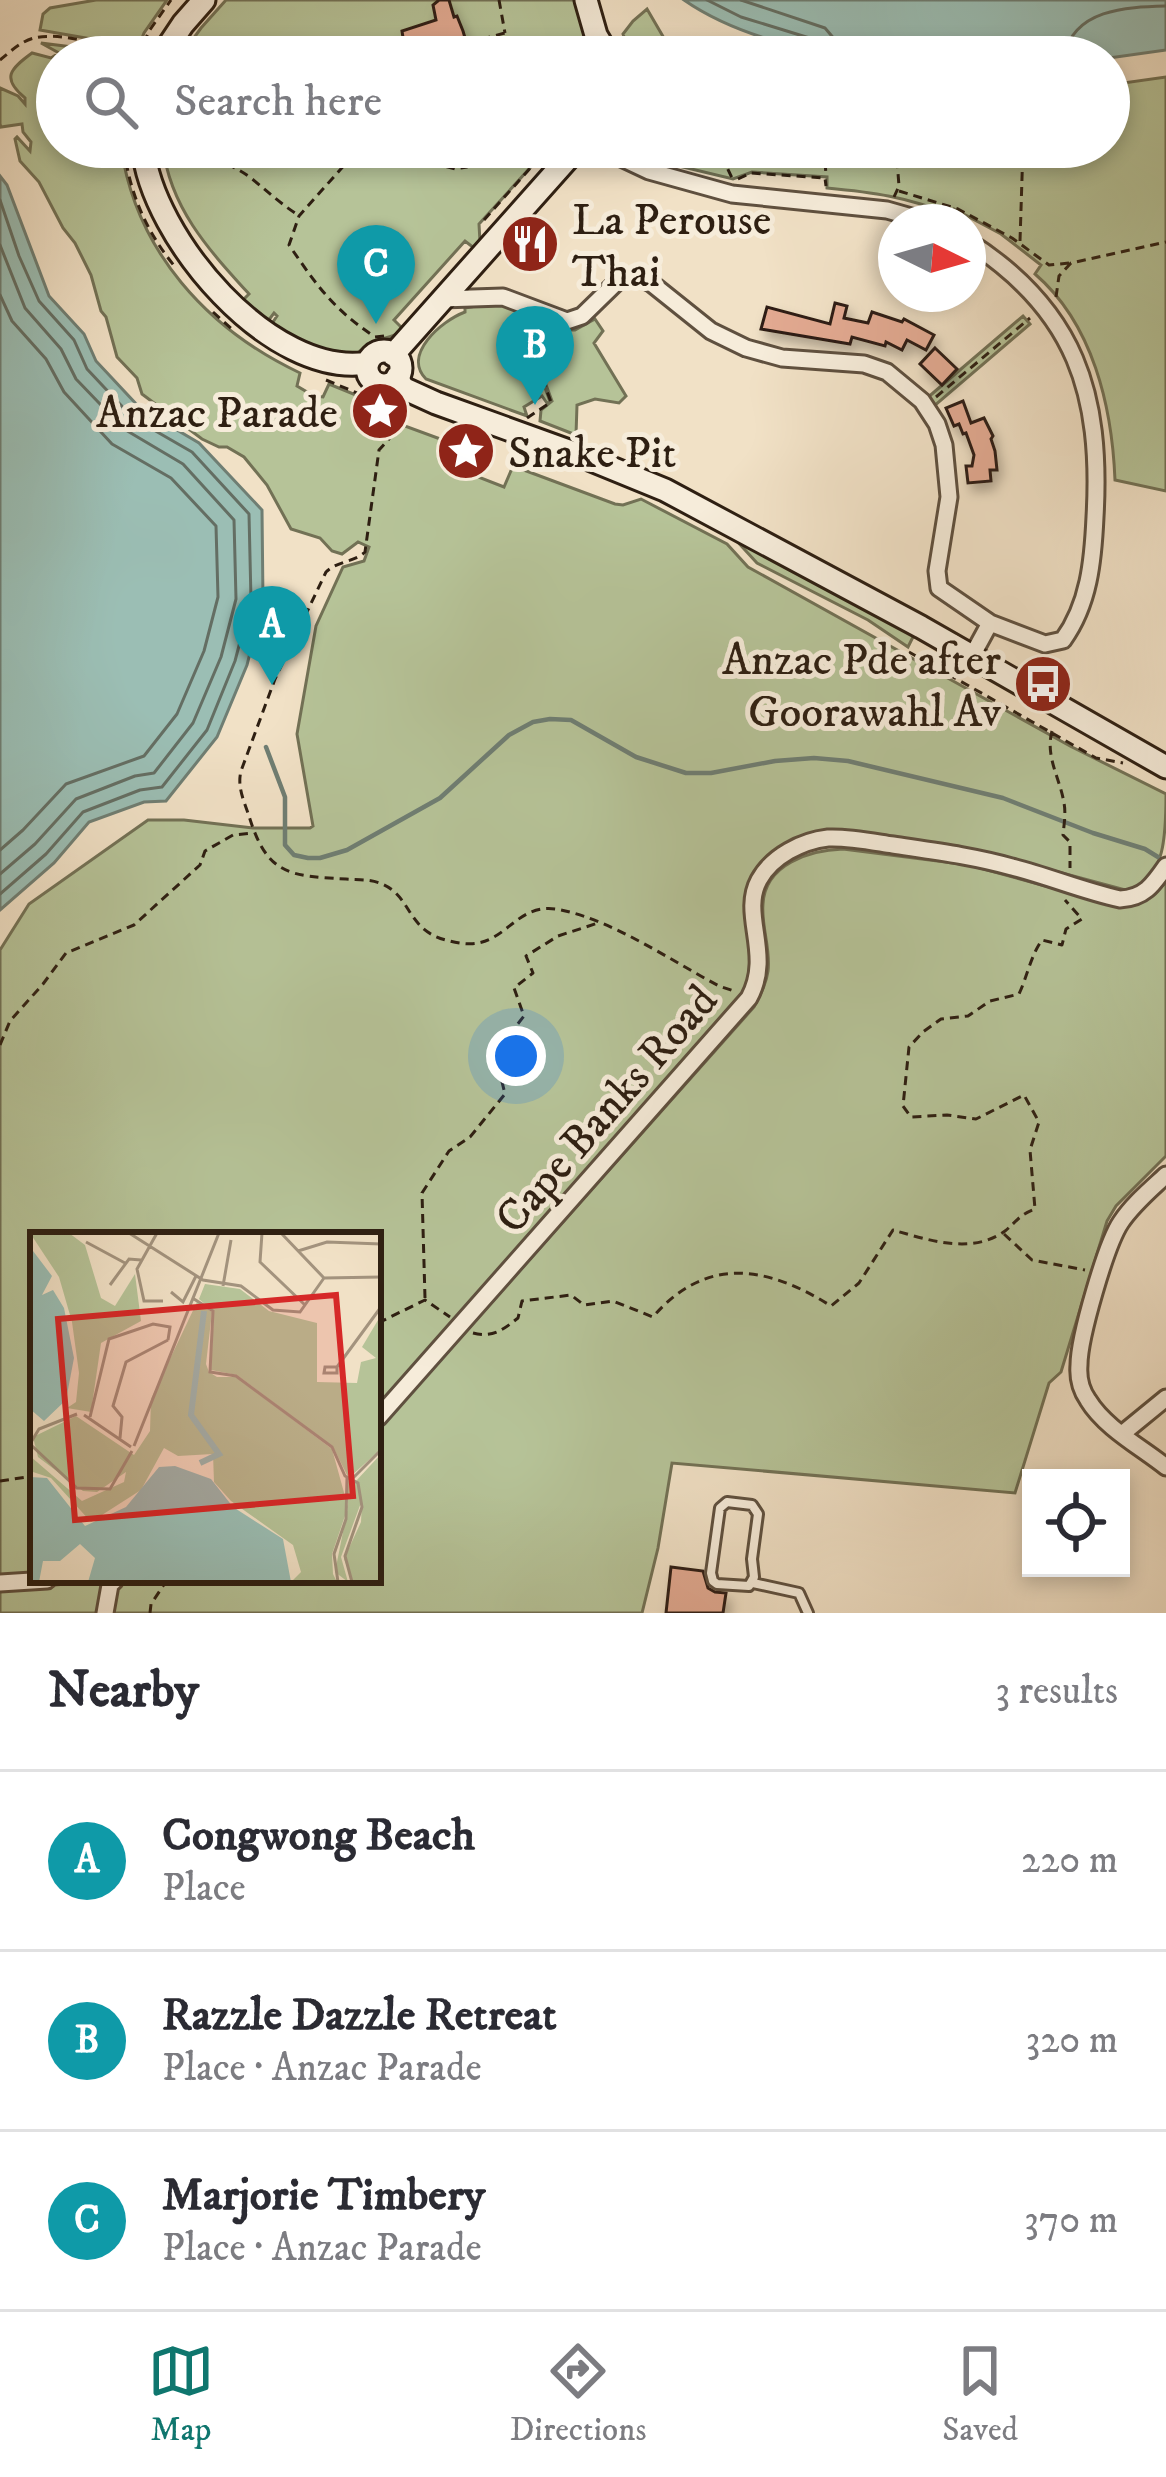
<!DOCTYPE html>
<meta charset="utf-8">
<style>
:root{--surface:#fff;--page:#f7f7f7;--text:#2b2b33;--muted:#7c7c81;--line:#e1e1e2;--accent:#0f766e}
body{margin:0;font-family:"IM FELL DW Pica",serif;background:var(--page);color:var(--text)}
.controls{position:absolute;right:36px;bottom:36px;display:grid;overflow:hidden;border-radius:0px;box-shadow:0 6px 18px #0003}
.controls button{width:108px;height:108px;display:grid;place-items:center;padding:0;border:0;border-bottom:3px solid var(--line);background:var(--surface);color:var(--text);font:60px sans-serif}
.compass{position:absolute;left:878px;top:204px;width:108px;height:108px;border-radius:50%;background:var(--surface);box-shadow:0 6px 18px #0003;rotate:95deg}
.you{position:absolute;left:516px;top:1056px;width:42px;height:42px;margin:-30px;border:9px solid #fff;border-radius:50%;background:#1a73e8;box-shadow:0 0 0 18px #1a73e833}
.badge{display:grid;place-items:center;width:78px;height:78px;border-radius:50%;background:var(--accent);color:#fff;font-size:39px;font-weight:700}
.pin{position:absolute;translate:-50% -99px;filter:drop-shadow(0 3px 6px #0008)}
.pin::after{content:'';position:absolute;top:63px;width:42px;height:36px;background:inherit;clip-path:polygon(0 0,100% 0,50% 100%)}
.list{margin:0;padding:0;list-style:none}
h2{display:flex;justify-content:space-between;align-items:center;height:156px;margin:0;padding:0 48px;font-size:51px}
h2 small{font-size:39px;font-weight:400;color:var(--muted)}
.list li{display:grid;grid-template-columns:78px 1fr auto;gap:36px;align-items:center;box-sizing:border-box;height:180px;padding:0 48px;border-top:3px solid var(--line)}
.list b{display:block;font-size:45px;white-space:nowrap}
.list p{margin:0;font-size:39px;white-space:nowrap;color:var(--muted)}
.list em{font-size:39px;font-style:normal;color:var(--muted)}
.icon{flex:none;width:66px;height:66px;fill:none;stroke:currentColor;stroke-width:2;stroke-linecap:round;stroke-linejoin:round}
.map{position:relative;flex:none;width:1166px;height:1613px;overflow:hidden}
.search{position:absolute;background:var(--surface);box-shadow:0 6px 18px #0003;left:36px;right:36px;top:36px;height:132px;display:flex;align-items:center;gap:30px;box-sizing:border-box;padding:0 42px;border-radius:66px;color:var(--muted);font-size:45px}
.sheet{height:696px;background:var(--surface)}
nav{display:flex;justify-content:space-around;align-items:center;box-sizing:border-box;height:168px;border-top:3px solid var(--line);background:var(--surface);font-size:33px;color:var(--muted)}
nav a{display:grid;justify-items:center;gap:6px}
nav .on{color:var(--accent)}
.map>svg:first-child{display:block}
.green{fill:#b6c398;stroke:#727155;stroke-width:3}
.water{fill:#9bbeb4;stroke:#6f7e73;stroke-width:3}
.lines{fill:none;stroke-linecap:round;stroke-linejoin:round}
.shore{stroke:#646e63;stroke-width:3}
.stream{stroke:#6f7e73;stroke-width:4.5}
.building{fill:#e2a991;stroke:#2e1f12;stroke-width:3;filter:url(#shadow)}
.service-casing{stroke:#5f503f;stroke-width:14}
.minor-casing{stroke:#5f503f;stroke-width:21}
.secondary-casing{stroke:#2e1f12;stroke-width:27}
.path{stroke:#2e1f12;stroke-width:3;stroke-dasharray:9 6;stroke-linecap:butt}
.service{stroke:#f6ecda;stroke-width:8}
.minor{stroke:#f6ecda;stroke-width:15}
.secondary{stroke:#f6ecda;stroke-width:21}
.labels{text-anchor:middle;stroke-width:10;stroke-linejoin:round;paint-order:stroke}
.poi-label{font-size:45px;fill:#2e1f12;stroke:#f6ecda;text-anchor:start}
.street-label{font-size:45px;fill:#2e1f12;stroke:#f6ecda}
.inset-river{fill:none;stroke:#9bbeb4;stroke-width:6}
.inset-road{fill:none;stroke:#a3937e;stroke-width:3}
.view{fill:#d62828;fill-opacity:0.15;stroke:#d62828;stroke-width:6}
.inset-edge{fill:none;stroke:#2e1f12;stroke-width:6}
</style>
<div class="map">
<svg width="1166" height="1613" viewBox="0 0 1166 1613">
<defs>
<filter id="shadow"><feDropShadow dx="4.5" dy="8" stdDeviation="6" flood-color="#0004"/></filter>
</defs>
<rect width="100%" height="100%" fill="#f1e1c6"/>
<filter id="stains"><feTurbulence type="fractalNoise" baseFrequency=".00167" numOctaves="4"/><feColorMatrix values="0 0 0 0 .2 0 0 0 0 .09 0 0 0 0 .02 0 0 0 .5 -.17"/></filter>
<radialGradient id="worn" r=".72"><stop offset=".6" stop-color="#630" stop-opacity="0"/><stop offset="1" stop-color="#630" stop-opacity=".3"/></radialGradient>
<!-- green -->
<path class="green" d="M96 0H167L144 33 135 56 97 40 40 30 43 14 50 8Z
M226 0H582L599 57H180L201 28Z
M647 9 675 57H636L628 50 630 43 626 42 623 34 633 21Z
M41 43 96 50 110 57H57V147H121C136 251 207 329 300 373L297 386 314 396 323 397 329 384 356 395 383 418 481 454 473 475 504 487 513 466 615 504 623 505 641 499 727 544 748 567 1070 746 1166 794C1166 830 1166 881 1129 891L980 851 836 832 760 869 754 966 743 998 378 1407V1235H33V1575L0 1576V950L29 904 148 820H184L253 828H310L313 826 297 734 316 626 343 567 364 561 369 547 358 542 342 554 332 551 320 538 291 529 267 485 244 457 227 447H219L202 439 142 394 137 378 117 357 106 317 101 311 91 275 75 243 63 228 39 182 20 161 15 139 17 137 30 151 31 142 23 132 22 124 1 127 0 124V88L18 96 25 104V98C1 78 10 69 32 53L51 58 59 53Z
M1166 77V491L1115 480C1112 406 1093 324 1035 274L1041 265 1001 234 954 209 950 215C910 197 870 192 827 188V177L752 172 733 179 654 160 626 147H1109V85Z
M163 147H549L479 224 480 242 474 248 465 241 394 320 403 329C392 340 383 336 370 343 362 348 357 355 348 360L269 328 277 316 274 313 265 325 239 304 249 294C209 250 170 208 163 147Z
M498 302 561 326 540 373 550 402 547 403 542 396 524 407 527 416 426 379C402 355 441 321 465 312V308Z
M1023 316 1030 324 933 407 926 399Z
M595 319 603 331 594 343 626 396 619 403 595 399 577 405 576 435 540 421 541 410 552 401 542 374 563 330H575Z
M734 538 915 633 908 647 868 620 757 563Z
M843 849 969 865 1118 906C1137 906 1155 897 1166 881V1156L1116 1206 1107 1221 1061 1372 1049 1383 1015 1493 672 1463 658 1548 642 1613H112L118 1588 127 1580H378V1430L754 1007C760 995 766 985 768 971 771 949 761 926 763 904 765 864 810 850 843 849Z
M99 1581 106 1585 99 1613H0V1587L44 1586Z"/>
<!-- water -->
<path class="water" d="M684 0H1166V50L1109 58 846 57C791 48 730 32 684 0Z
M0 176 7 185 49 296 84 334 96 361 140 408 199 443 262 510 263 601 247 665 217 737 166 801 144 802 89 822 54 863 0 910Z"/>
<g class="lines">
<!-- shore -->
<path class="shore" d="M707 0 741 17 816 40 823 48 824 57
M741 0 825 28 836 41 839 57
M1064 57C1073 9 1126 7 1166 6
M0 200 19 256 39 301 74 340 87 369 133 418 192 452 249 514 251 600 235 661 207 730 162 787 140 790 83 812 46 854 0 894
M0 245 25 308 61 349 76 379 124 429 183 464 234 520 236 599 221 657 193 723 154 773 135 776 76 799 35 844 0 874
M0 295 12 321 46 359 64 392 112 444 171 478 216 526 218 597 204 651 177 714 144 756 66 784 23 830 0 850"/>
<!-- stream -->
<path class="stream" d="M266 747 285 797V845L294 855 308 858H320L347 850 440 798 509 735 533 722 550 719 571 720 636 757 686 773H711L775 761 814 758 848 761 1003 798 1093 833 1145 849 1158 857"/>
</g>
<!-- building -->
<path class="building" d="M439 0H449L454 17 457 16 463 31 470 55 406 57 402 31 436 20 433 5Z
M835 303 847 306 844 318 868 323 872 312 902 322 904 319 934 335 926 350 907 340 902 350 886 342 885 346 852 337 850 344 761 329 767 307 830 324Z
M935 348 957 369 942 385 920 364Z
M963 401 971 423 984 418 993 436 991 439 995 451 997 470H990L991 481 968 483 966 466H972L974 455 966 433 963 434 959 424 954 426 946 408Z
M671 1567 703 1571 708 1588 715 1592 726 1593 723 1613H666Z"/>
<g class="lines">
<defs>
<path id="service" d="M727 1502 752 1505 758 1514 752 1559 754 1577 749 1586 717 1584 713 1581 711 1573 720 1508Z
M753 1583 799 1593 808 1613"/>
<path id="minor" d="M598 147 649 171 732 194 887 210 929 222
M442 299 503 297 567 321 582 316 622 277 637 276 651 283 711 331 746 348 782 358 864 364 887 372 922 401 937 424 944 445 949 497 937 571 939 588 990 623 1045 644 1063 640C1089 604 1093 561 1095 517 1102 394 1076 310 968 241
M972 656 990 623
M1166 1175C1150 1190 1133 1204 1121 1222 1106 1244 1079 1338 1079 1365 1078 1377 1081 1390 1088 1400 1105 1428 1141 1447 1166 1467
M378 1418 749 998C773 954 740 915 759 880 772 856 802 841 828 838 849 837 873 842 893 845 933 851 973 856 1012 867 1048 876 1083 891 1120 899 1144 898 1153 885 1166 866
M1122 1434 1166 1398
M0 1583 47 1580
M105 1613 110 1585 115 1580"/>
<path id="secondary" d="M586 0 596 35 609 57
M161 57 183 24 204 0
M143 147C151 237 271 379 368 363
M367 368a17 17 0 1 1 34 0a17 17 0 1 1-34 0Z
M393 355 578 147
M397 377 403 388 436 403 577 454 665 490 921 627 1166 767"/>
</defs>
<!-- service casing -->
<use href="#service" class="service-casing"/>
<!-- minor casing -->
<use href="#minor" class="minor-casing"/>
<!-- secondary casing -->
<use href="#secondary" class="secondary-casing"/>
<!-- path -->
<path class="path" d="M499 0 505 33
M467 43 505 33 511 57
M138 57 149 31 171 0
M724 57V56
M0 60C10 52 21 41 34 38 60 32 101 43 123 57
M124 147C129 193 147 233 176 268
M202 147C219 162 235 166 251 178 267 191 281 204 298 215
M503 147 510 153 515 147
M708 147 725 163 732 178
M824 147 826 175
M738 179 751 173 825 178 826 186
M899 191 958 209 1012 238 1049 265 1069 263
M894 197 899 186 896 147
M484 220 549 147
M1020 241 1023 147
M1056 297 1059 276 1071 263 1166 242
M213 312 233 330
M384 336 375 337C332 308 318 287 289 245L299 216 355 153 379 148 455 169 467 167 486 147
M326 380 362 395 388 415 391 401
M936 397 1030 318
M527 418 551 402 541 375 559 334
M404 422 379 450 365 552C355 562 337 561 326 572L275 679 241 771C237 787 244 801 249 816 267 875 289 876 346 879 358 880 371 879 382 884 413 897 406 932 450 941 458 943 470 945 478 943 510 937 520 901 561 910 614 921 670 960 719 986L737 992
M909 652 1096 758 1123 763
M1052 731C1045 757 1060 778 1064 803 1066 813 1064 825 1063 835L1070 842V868
M0 1045 10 1021 43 984 66 953 134 925 200 865 205 851 233 835 253 833
M1004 1234 1032 1260 1085 1270
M425 1298 422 1193 449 1151 470 1137 505 1094 495 1053 524 1016 514 988 533 973 526 956 558 936 598 923
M378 1323 425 1300 450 1317
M473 1333C492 1338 503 1330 518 1318L522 1301 571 1295 584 1305 613 1301 653 1317C706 1255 768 1266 831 1306L859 1283 893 1230C928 1240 972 1255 1005 1231 1017 1221 1019 1215 1035 1209L1030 1150 1039 1122 1024 1095 976 1119 947 1115 911 1117 903 1106 909 1047 923 1032 941 1019 968 1016 990 1001 1019 994C1027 977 1031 955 1042 940L1062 945 1066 929 1082 919 1065 900
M0 1481 33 1476
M150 1613 151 1604 167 1580"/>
<!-- service -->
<use href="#service" class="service"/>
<!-- minor -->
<use href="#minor" class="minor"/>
<!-- secondary -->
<use href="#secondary" class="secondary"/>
</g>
<!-- icons -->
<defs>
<symbol id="restaurant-disc" viewBox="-11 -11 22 22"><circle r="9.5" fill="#8f2418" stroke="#f6ecda"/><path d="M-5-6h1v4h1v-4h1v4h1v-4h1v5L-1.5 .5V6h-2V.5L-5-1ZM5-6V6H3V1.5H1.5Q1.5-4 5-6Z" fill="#fff"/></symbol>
<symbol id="sight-disc" viewBox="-11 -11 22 22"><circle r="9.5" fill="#8f2418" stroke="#f6ecda"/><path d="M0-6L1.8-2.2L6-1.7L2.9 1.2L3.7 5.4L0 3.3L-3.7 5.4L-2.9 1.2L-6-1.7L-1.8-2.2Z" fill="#fff"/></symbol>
<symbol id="bus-disc" viewBox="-11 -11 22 22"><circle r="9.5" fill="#8f2418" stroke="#f6ecda"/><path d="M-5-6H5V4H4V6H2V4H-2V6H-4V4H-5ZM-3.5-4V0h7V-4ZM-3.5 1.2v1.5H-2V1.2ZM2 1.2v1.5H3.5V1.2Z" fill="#fff"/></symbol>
</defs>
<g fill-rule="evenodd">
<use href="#restaurant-disc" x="497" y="211" width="66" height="66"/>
<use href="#sight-disc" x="347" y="378" width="66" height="66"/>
<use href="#sight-disc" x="433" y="418" width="66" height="66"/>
<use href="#bus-disc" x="1010" y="651" width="66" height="66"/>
</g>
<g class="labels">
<!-- poi labels -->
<g class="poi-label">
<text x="572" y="234">La Perouse<tspan x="572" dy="52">Thai</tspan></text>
<text x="338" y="427" text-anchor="end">Anzac Parade</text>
<text x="508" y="467">Snake Pit</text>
<text x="1001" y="674" text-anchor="end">Anzac Pde after<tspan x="1001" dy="52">Goorawahl Av</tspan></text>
</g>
<!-- street labels -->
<g class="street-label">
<text transform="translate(605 1108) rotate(-49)" y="16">Cape Banks Road</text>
</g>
</g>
<!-- overview -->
<g transform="translate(30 1232)">
<rect width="351" height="351" fill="#f1e1c6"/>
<path d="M0 1H39L55 13 71 66 85 74 105 42 111 89 71 111 61 180 37 176 46 170 49 141 42 90 29 45ZM175 52 210 57 239 79 287 91V150L327 151 331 130 346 126 332 115 351 83V217L320 245 326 249 351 222V350H323L314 327 331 290 332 268 311 325 318 350 305 340 318 275 302 322 303 342 307 350H261L271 340 263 313 201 269 184 250 183 222 148 224 134 216 111 258 61 290 21 246 0 239V224L52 269 94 250 96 240 67 260 53 259 8 225 3 205 46 184 104 223 120 199 121 167 167 70 182 80 176 132 179 140 187 145H206L302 217 318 275V245L303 215 207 143 181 138 184 80 169 67Z" fill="#b6c398"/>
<path d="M0 15 22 44 12 63 23 58 34 76 44 126 36 168 14 189 0 177ZM145 234 181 247 203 275 253 307 261 350H58L65 326 50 312 30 329H13L9 350H0V245L17 246 55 294 96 275 129 235Z" fill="#9bbeb4"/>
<path class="inset-river" d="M170 231 189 222 161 183 174 79"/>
<path class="inset-road" d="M99 1 173 48 211 54 243 78 270 80 294 46M127 1 107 37 114 69H133M232 1 230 30 275 73M251 1 294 46M56 10 95 31M268 19 297 10 351 12M294 46 351 45M80 53 99 27 111 28M193 54 201 8M141 60 153 70 166 44M164 67 183 79 180 140 206 144 302 215 315 244 328 251 332 275 315 324 322 350M295 135H307V141H294ZM307 135 351 75M47 182 9 197 0 212 47 256 80 257 102 219M54 183 101 215M60 185 79 107 123 92 140 95 138 108M90 206 92 185 83 174 96 130 138 108M104 214 189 1M323 246 351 218M308 350 304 322 316 287 317 245"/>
<path class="view" d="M306 63 323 264 45 288 28 87Z"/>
<rect width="351" height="351" class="inset-edge"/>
</g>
<rect width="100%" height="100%" filter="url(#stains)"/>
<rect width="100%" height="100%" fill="url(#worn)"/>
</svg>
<div class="controls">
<button><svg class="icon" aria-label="locate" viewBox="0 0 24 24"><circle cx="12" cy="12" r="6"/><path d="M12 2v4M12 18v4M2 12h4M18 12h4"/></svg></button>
</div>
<svg class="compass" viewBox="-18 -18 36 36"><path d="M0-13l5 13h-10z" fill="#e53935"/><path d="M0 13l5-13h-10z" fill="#7c7c81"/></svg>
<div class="you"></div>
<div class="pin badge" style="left:272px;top:685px;background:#0f9aa8">A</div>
<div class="pin badge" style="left:535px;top:405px;background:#0f9aa8">B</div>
<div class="pin badge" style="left:376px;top:324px;background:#0f9aa8">C</div>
<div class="search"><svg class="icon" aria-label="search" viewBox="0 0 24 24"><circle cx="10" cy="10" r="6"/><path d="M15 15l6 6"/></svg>Search here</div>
</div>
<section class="sheet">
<h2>Nearby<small>3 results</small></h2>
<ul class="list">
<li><span class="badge" style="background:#0f9aa8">A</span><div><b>Congwong Beach</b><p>Place</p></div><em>220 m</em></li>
<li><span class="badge" style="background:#0f9aa8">B</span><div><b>Razzle Dazzle Retreat</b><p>Place · Anzac Parade</p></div><em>320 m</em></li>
<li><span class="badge" style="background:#0f9aa8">C</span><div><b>Marjorie Timbery</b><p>Place · Anzac Parade</p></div><em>370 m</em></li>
</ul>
</section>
<nav>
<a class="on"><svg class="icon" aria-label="map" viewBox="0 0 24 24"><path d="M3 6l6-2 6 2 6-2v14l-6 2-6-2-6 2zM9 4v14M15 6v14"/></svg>Map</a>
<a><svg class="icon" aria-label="directions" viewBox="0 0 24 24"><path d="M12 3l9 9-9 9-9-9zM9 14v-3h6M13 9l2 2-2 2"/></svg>Directions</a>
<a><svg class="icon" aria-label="saved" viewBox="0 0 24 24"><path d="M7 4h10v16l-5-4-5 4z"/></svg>Saved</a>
</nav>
